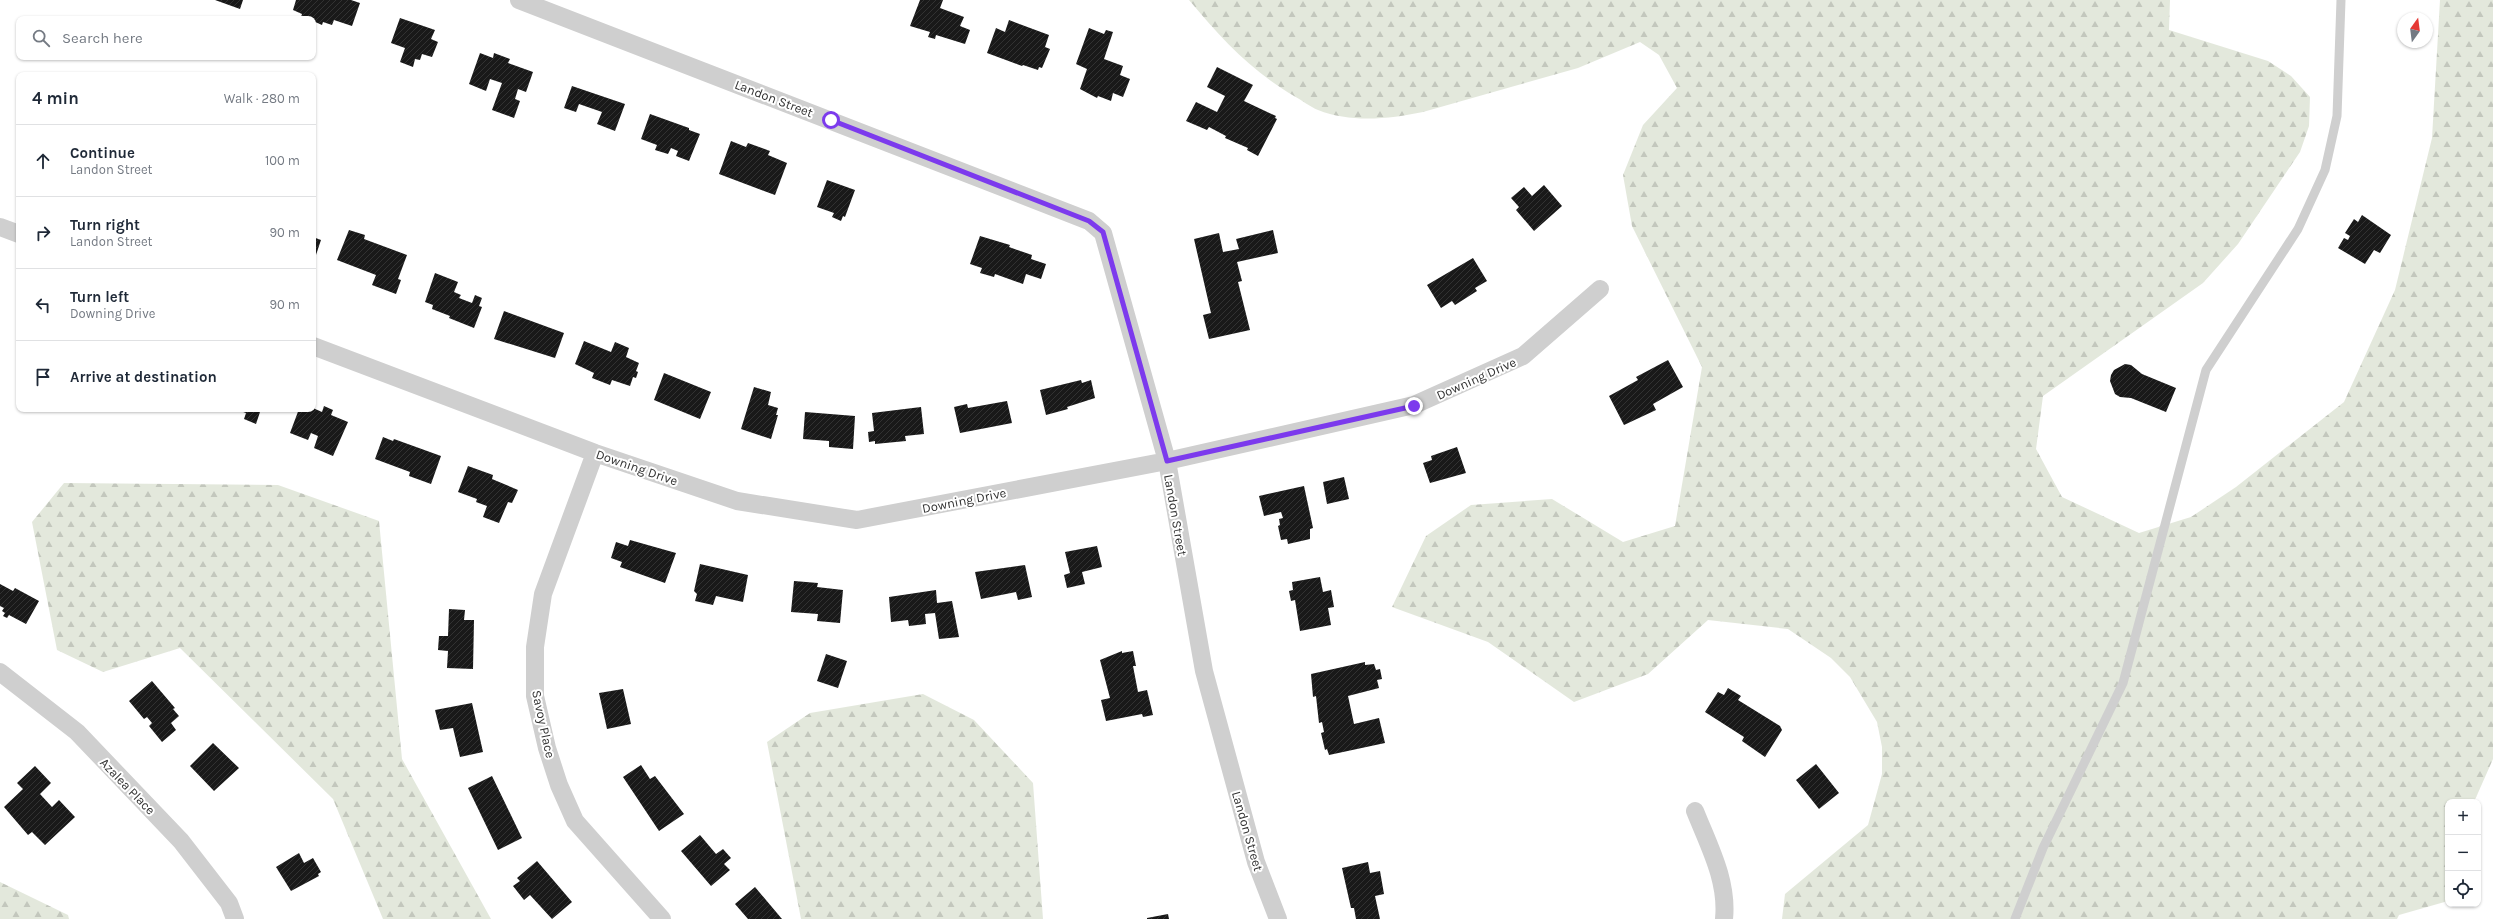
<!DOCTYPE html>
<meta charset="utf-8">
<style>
:root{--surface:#fff;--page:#f2f2f3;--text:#1f2937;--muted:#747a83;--line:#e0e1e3}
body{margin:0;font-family:Karla,sans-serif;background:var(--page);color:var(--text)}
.controls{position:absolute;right:12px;bottom:12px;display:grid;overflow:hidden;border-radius:8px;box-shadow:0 1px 3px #0004}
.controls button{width:36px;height:36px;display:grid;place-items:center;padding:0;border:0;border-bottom:1px solid var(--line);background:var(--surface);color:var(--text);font:20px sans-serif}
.compass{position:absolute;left:2397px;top:12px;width:36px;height:36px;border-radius:50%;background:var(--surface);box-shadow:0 1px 3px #0004;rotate:14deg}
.stop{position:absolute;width:12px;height:12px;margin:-9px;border:3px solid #7c3aed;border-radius:50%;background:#fff}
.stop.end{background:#7c3aed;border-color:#fff;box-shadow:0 1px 4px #0008}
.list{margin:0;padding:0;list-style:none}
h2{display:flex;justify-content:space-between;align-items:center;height:52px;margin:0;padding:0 16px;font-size:17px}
h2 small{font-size:13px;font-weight:400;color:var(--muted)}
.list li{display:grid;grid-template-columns:26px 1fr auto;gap:12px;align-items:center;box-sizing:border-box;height:72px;padding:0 16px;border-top:1px solid var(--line)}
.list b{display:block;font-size:15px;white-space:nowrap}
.list p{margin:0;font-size:13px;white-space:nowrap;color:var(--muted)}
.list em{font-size:13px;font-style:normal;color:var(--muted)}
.icon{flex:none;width:22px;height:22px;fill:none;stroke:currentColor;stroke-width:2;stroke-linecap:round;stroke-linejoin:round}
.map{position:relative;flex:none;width:2493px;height:919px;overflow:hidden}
.search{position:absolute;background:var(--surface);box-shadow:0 1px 3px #0004;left:16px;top:16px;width:300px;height:44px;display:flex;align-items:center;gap:10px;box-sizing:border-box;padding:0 14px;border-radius:8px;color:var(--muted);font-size:15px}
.panel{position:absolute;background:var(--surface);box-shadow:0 1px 3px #0004;left:16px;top:72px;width:300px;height:340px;border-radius:8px}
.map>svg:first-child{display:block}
.forest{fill:url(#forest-firs)}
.building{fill:url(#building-hatch)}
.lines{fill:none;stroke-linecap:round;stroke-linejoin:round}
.service{stroke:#cfcfcf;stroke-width:9}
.minor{stroke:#cfcfcf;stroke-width:18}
.route{stroke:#7c3aed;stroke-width:5}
.labels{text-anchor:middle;stroke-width:4;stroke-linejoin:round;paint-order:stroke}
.street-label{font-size:13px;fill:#323232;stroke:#fff}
</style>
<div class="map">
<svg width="2493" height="919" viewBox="0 0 2493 919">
<defs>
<pattern id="forest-firs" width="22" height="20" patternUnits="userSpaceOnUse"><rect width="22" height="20" fill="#e3e8dc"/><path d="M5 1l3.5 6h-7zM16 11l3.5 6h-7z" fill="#c3c7bd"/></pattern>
<pattern id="building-hatch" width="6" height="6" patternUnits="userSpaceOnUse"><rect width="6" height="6" fill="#191919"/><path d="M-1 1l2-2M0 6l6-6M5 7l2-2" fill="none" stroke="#323232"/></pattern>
</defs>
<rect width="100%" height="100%" fill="#fff"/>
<!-- forest -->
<path class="forest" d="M1189 0H2170L2169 30 2268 61 2291 76 2310 97 2309 126 2300 152 2238 244 2203 283 2043 396 2036 449 2062 497 2139 533 2191 517 2236 487 2344 402 2395 290 2432 138 2440 0H2493V759L2474 802H2448V901L2399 915 2397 919H1782L1785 894 1868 825 1882 774V747L1877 722 1850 677 1831 658 1788 629 1708 620 1648 674 1574 702 1488 642 1392 607 1426 536 1471 505 1552 499 1623 542 1675 526 1702 367 1632 226 1623 175 1643 125 1677 88 1659 55 1640 42 1578 68 1423 112C1389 119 1351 123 1318 110 1310 107 1302 100 1294 96 1250 70 1221 38 1189 0Z
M64 483 278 485 379 521 402 759 491 919H383L333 799 180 648 103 672 57 650 32 522Z
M923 694 974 720 1033 783 1043 919H801L767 742 810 713Z
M0 882 68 915 69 919H0Z"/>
<!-- building -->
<path class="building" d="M215 0H243L240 9Z
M296 0H351L360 3 352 26 334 20 332 25 323 22 322 25 313 21V19L301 17 302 14 293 10Z
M920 0H943L940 8 964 17 960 26 970 30 965 44 936 35 935 39 928 37 930 32 910 26Z
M400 18 435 30 431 39 438 42 432 57 422 54 420 60 415 59 413 67 400 62 405 48 391 43Z
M1009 20 1049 35 1045 47 1050 49 1042 68 1039 67 1038 70 1023 65 1022 66 987 53 996 28 1005 32Z
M1089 28 1104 34 1106 30 1113 32 1104 59 1123 66 1120 75 1130 79 1123 97 1113 93 1111 101 1098 96 1097 98 1080 89 1087 69 1076 64Z
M480 53 493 58 494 53 510 59 508 63 533 72 526 92 518 89 515 99 520 101 514 118 492 110 502 83 490 79 486 91 469 84Z
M1217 67 1253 85 1244 101 1276 116 1275 118 1277 119 1258 156 1247 150 1248 148 1225 138 1226 136 1209 127 1207 130 1186 121 1196 102 1217 112 1225 96 1207 87Z
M572 86 625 104 615 131 597 124 602 112 579 104 576 112 564 108Z
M650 114 689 128V130L700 134 689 161 676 156 678 151 671 148 668 154 655 150 657 145 641 139Z
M731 141 746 147 748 143 770 151 768 155 787 163 775 195 719 174Z
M827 180 855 190 845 217 843 216 841 221 832 217 834 213 817 207Z
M1544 185 1562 206 1534 231 1516 210 1519 207 1511 198 1524 187 1532 196Z
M2362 215 2391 235 2380 253 2374 250 2365 264 2338 248 2344 238 2348 240 2350 236 2345 233 2354 219 2358 222Z
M349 230 365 235 364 239 407 255 398 279 401 280 396 294 372 285 376 275 337 260Z
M1273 230 1278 253 1237 262 1242 281 1238 282 1250 330 1209 339 1203 315 1211 313 1194 239 1219 233 1223 252 1239 249 1236 239Z
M980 236 1010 245 1009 247 1032 255 1031 259 1046 264 1041 279 1026 274 1023 284 995 274 994 277 980 273 982 268 970 264Z
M313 237 321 240 315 258H313Z
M1473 258 1487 281 1475 288 1477 291 1455 305 1452 301 1441 308 1427 285Z
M435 273 458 282 454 292 461 295 459 298 472 303 475 295 482 298 479 306 482 307 474 328 449 318 450 316 432 309 433 305 425 302Z
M504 311 564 333 555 358 494 339Z
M584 341 611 352 615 342 629 348 626 357 639 363 636 371 638 372 636 378 633 377 630 386 612 380 610 385 592 378 594 373 575 364Z
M1668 360 1683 387 1653 404 1656 410 1624 425 1609 396 1638 380 1636 377Z
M2125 364 2131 365 2142 374 2176 388 2166 412 2131 398 2120 397 2115 394 2110 381 2111 375 2114 370Z
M664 373 711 392 700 419 654 400Z
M1081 380 1082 383 1091 380 1095 398 1067 407 1068 409 1046 415 1040 390Z
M754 387 771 392 768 405 778 408 776 415H778L771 439 741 429Z
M1007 401 1012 423 960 433 954 407 967 404 968 408Z
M324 406 333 410 331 415 348 422 333 456 314 448 318 436 311 433 308 440 290 433 299 409 313 408 322 412Z
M921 407 924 434 905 436 906 441 875 444V441L869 442 868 432 874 431 872 413Z
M235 409H261L256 424 244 419 246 413Z
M805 412 855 416 853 449 829 447V441L803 439Z
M383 437 393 441 394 439 441 456 431 484 409 476 410 472 375 459Z
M1457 447 1466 473 1430 483 1423 463 1432 460 1431 456Z
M468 466 493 475 492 479 518 490 512 503 508 502 499 523 483 517 487 506 476 502 477 499 458 492Z
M1344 477 1349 499 1327 504 1323 482Z
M1304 486 1313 528 1310 529V539L1288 544 1287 539 1281 540 1278 526 1280 525 1279 519 1283 518 1281 512 1264 516 1259 496Z
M630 540 676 553 665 583 620 567 622 562 611 558 616 542 628 546Z
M1097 546 1102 567 1082 572 1085 584 1067 588 1064 575 1070 573 1065 552Z
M700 564 748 575 743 602 716 596 713 605 695 601 697 594 694 591Z
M1025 565 1032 597 1018 600 1016 592 981 599 975 572Z
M1320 577 1323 592 1331 590 1334 607 1328 608 1331 625 1300 631 1295 600 1291 601 1289 591 1293 590 1292 582Z
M794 581 818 583 817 587 843 590 840 623 817 621 818 614 791 612Z
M0 584 13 591 15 588 39 601 26 624 9 615 7 618 3 616 5 613 2 611 4 608 0 606Z
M936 590 937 603 952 601 959 637 939 639 935 613 925 614 926 624 909 626 908 620 891 622 889 597Z
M449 609 465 610 464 620H474L473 669 447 668 448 651 438 650 439 636H448Z
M1122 651V653L1133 651 1136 666H1133L1138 692 1147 690 1153 715 1143 717 1142 714 1106 721 1101 700 1110 698 1100 660Z
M826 654 847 661 838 688 817 681Z
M1365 662V665L1374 664 1376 670 1380 669 1382 679 1377 680 1379 688 1348 696 1354 724 1379 718 1385 743 1329 755 1327 749 1325 750 1321 733 1324 732 1322 722 1319 723 1316 696 1313 697 1311 674Z
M152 681 175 708 173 709 179 716 171 723 176 730 162 742 149 726 152 723 147 717 144 719 129 701Z
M1728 688 1741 696 1738 700 1780 726 1782 730 1765 757 1742 741 1744 737 1705 712 1718 692 1724 695Z
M623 689 631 724 607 729 599 693Z
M472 703 483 752 460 757 453 728 440 730 435 710Z
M213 743 239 768 214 791 190 766Z
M1816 764 1839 793 1819 809 1796 780Z
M641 765 650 779 655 776 684 814 659 831 623 777Z
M35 766 51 783 40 794 52 807 59 800 75 817 45 845 32 832 28 835 4 807 23 789 17 783Z
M492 776 522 838 498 850 468 788Z
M700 835 716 854 723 849 731 858 724 864 730 870 711 886 681 851Z
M299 853 304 863 313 858 321 872 318 874 319 876 291 891 276 867Z
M537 861 572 902 552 919 530 895 524 900 513 886 520 881 517 878Z
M1368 862 1370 873 1380 871 1384 894 1375 896 1380 919H1356L1354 908H1351L1342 868Z
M755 887 782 919H748L735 904Z
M1168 914 1169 919H1147V918Z"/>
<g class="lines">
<!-- service -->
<path class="service" d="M2015 919 2043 848 2123 683 2206 370 2298 229 2325 170 2337 116 2341 0"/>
<!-- minor -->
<path class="minor" d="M519 0 1089 221 1103 233 1167 461 1204 671 1256 862 1278 919
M0 227 19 234
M313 346 595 453 737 501 857 520 1167 461 1414 405 1523 356 1600 289
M595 453 543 594 535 647V696L547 748 559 785 575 821 662 919
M0 672 77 732 181 841 229 903 235 919
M1695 811C1709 846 1728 881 1724 919"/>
</g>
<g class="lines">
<!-- route -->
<path class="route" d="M831 120 1089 221 1103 232 1167 461 1414 406"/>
</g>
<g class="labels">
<!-- street labels -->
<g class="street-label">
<text transform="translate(774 98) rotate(21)" y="5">Landon Street</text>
<text transform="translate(1476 378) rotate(-24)" y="5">Downing Drive</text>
<text transform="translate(637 467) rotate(19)" y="5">Downing Drive</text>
<text transform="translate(964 500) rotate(-11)" y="5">Downing Drive</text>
<text transform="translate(1176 515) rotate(80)" y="5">Landon Street</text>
<text transform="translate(544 724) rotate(78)" y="5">Savoy Place</text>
<text transform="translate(128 786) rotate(46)" y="5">Azalea Place</text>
<text transform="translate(1248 831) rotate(74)" y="5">Landon Street</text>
</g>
</g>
</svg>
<div class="controls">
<button>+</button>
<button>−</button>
<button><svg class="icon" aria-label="locate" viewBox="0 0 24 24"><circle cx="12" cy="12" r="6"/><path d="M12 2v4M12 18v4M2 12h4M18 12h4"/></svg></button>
</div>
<svg class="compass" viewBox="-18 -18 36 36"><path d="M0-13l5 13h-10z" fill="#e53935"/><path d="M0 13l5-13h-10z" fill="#747a83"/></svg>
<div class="stop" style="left:831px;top:120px"></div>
<div class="stop end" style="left:1414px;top:406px"></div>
<div class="search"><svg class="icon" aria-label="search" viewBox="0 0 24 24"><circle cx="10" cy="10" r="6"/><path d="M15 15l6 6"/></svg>Search here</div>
<section class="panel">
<h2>4 min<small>Walk · 280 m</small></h2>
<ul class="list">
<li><svg class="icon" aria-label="ahead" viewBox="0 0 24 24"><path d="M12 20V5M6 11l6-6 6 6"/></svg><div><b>Continue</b><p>Landon Street</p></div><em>100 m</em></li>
<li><svg class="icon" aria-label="right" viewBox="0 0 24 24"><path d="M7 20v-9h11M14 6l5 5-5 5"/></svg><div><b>Turn right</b><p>Landon Street</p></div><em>90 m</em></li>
<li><svg class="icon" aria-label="left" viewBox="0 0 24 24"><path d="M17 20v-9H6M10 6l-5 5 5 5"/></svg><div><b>Turn left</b><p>Downing Drive</p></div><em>90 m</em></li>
<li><svg class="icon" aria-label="arrive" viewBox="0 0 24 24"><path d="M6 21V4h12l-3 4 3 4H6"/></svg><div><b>Arrive at destination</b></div></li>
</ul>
</section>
</div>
